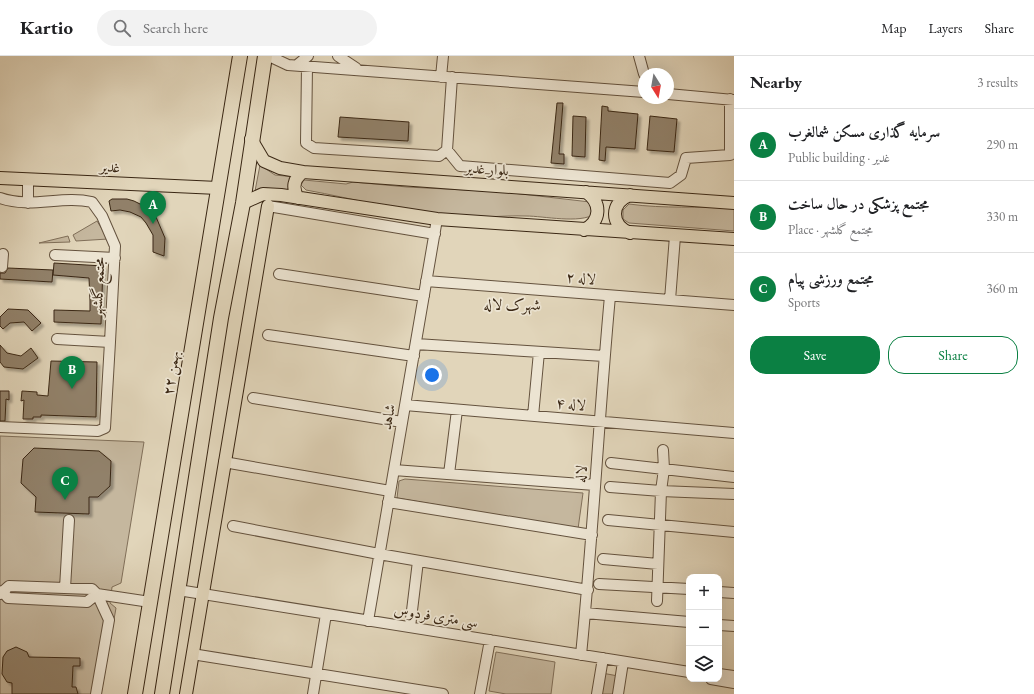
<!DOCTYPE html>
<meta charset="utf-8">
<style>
:root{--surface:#fff;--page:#f2f2f2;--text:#202124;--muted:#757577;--line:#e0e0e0;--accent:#0b8043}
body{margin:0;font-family:"EB Garamond",Amiri,serif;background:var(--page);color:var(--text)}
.controls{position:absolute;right:12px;bottom:12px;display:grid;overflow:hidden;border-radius:8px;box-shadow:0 4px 16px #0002}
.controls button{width:36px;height:36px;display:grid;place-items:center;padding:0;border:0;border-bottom:1px solid var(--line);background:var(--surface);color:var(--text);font:20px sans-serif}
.compass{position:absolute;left:638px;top:12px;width:36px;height:36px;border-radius:50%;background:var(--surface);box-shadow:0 4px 16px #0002;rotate:169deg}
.you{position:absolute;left:432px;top:319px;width:14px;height:14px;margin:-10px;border:3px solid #fff;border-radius:50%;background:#1a73e8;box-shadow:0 0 0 6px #1a73e833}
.badge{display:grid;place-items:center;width:26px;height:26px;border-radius:50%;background:var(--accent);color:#fff;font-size:13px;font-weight:700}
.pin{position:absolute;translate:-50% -33px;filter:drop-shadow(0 1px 2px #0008)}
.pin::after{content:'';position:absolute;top:21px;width:14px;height:12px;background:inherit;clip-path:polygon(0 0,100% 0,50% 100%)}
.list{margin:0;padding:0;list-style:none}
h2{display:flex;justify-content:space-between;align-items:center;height:52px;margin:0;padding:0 16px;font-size:17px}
h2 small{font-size:13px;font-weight:400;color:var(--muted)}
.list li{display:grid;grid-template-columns:26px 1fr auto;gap:12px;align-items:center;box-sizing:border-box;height:72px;padding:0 16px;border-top:1px solid var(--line)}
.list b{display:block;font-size:15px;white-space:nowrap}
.list p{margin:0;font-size:13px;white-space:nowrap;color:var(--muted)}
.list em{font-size:13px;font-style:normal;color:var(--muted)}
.actions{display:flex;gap:8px;padding:12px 16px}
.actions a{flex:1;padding:9px 0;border:1px solid var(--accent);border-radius:16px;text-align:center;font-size:14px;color:var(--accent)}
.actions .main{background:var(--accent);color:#fff}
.icon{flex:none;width:22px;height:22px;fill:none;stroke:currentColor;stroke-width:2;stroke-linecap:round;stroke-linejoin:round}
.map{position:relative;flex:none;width:734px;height:638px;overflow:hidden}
header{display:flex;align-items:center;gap:24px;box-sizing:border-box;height:56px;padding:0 20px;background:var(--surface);border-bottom:1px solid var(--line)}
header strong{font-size:19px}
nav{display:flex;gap:22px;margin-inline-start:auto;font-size:14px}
.search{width:280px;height:36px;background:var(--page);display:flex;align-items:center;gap:10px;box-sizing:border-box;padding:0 14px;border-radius:22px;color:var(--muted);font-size:15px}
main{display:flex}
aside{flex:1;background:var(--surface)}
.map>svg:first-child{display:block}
.green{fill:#c5b79e;stroke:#806f59}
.building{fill:#91816a;stroke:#3a2714;filter:url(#shadow)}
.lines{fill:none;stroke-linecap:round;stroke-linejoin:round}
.minor-casing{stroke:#64523e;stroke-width:12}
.major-casing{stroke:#3a2714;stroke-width:14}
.highway-casing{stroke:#3a2714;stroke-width:16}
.minor{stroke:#ece4d2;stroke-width:10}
.major{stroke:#e1d5ba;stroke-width:12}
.highway{stroke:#e1d5ba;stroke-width:14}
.labels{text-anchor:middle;stroke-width:3.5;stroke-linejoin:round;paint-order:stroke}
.street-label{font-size:15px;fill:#3a2714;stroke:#ece4d2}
.neighbourhood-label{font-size:16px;fill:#3a2714;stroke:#ece4d2}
</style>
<header>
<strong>Kartio</strong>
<div class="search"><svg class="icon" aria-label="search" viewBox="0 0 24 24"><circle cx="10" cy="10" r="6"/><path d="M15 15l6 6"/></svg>Search here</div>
<nav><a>Map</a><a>Layers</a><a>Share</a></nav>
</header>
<main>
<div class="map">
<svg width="734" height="638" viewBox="0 0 734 638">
<defs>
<filter id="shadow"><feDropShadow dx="3" dy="3" stdDeviation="1" flood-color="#0004"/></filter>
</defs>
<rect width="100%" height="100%" fill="#e1d5ba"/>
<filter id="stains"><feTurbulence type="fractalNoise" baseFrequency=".005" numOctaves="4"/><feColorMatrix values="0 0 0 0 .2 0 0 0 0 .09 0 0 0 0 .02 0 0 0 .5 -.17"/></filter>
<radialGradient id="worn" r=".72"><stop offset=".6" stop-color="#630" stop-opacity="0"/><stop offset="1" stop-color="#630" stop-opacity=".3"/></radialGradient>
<!-- green -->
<path class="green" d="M260 109 275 119 295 121 291 135 266 132 255 135Z
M304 124 346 128 353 126 407 131 504 136 590 146 595 158C579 168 544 160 526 160 502 159 477 163 453 161 403 156 355 143 306 134L301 129Z
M629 148C664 153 699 150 734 152V175L629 167 623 163V154Z
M97 165 108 183 76 185 73 179Z
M68 180 70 186 39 187Z
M0 380 144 386 121 527 112 531 110 547 116 552 101 638H0Z
M405 423 583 437 578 473 397 442 399 425Z
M496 596 555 606 551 638H506L489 635Z
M602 617 618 620 615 638H599Z"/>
<!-- building -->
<path class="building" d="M557 47H563L559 98H564V108L551 107Z
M602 50 608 51V55L638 58 635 93 606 91 605 105 599 104Z
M573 60 586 61 585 101 572 100Z
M650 60 677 63 674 96 647 94Z
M340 61 409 66 408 85 338 81Z
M112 143H127L134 145 142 149 156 161 165 182 164 200 153 196V179L146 167 141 161 130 156 120 154 111 155 109 145Z
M54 207 103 210 101 268 54 266V254L90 255V245L89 222 53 219Z
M8 212 53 214 52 226 0 223V217H5Z
M8 253 28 254 41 267 32 275 24 266 10 267 3 273 0 270V261Z
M0 289 7 297 21 300 31 292 38 302 23 313 4 311 0 306Z
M51 305 97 306 96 361 41 359V361H33V363H23L24 344 21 345 22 335 37 336V339L48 340Z
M0 335H9V344L6 343 5 365H0Z
M34 392 99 395 111 405 110 430 98 441H89V458L35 456 36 441 21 427 23 403Z
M16 591 27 596 29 601 80 602V610H73L72 631H76L78 638H12V627L7 626 2 618 3 601 7 595Z"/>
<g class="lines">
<defs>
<path id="minor" d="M269 0 288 9 644 36
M338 0 356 12
M639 0 644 18
M297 9 308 0
M307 10 306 87 314 92 439 100 447 94 452 21
M441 21 443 0
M668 38 734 44
M447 94 460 110 670 127 681 119 686 102 730 99V43
M0 142C30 153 62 139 92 146L102 160 115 190 110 286 57 283
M28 147V123
M268 150 435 178
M55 199 115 202
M2 211 3 198
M279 218 424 240
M426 225 734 249
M670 244 675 180
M268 279 414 300
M416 288 604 300
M253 342 402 366
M405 349 734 377
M533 360 539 296
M0 371 98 375 105 372 110 286
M224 406 390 435
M611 407 734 421
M394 414 595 429
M449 418 457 354
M610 431 661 435 734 438
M388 446 592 479
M608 464 734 476
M233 470 379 498 588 534
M603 503 658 508
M599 528 689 533
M65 532 69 464
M178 534 689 616
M2 535 8 542 87 546 97 538
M719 536 734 537
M0 538 9 530 92 533 97 538 150 546
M657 545 661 435 664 413 663 394
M585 557 689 566
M368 565 437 163
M719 569 734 570
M410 571 418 505
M192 598 443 638
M581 599C593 479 599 359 610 240
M719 618 734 620
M711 623 734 627
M96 638 109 564 97 538
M313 638 326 558
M480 638 490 584
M597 638 603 602
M618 638 623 606"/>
<path id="major" d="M251 83 264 105 280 112 303 116 734 147
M0 122 218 132
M298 142C292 132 293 123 303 116
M243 147 263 138 281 139 437 163 734 183
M584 174C601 165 602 147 586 136
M630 177C610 169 610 147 630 139
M186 638 268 150"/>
<path id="highway" d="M135 638 240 0
M162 638 221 262 243 147 265 0"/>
</defs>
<!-- minor casing -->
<use href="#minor" class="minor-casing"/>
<!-- major casing -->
<use href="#major" class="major-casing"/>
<!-- highway casing -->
<use href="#highway" class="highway-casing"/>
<!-- minor -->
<use href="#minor" class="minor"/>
<!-- major -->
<use href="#major" class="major"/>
<!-- highway -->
<use href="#highway" class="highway"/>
</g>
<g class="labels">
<!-- street labels -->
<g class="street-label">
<text transform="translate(110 111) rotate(3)" y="5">غدیر</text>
<text transform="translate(487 113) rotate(4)" y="5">بلوار غدیر</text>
<text transform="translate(581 222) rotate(5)" y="5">لاله ۲</text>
<text transform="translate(98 231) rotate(-87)" y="5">مجتمع گلشهر</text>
<text transform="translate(171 317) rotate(-82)" y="5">۲۲ بهمن</text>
<text transform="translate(571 348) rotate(5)" y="5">لاله ۴</text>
<text transform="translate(388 361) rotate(-80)" y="5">شاهد</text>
<text transform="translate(581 418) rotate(-86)" y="5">لاله</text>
<text transform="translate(436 560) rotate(9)" y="5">سی متری فردوس</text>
</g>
<!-- neighbourhood labels -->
<g class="neighbourhood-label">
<text x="512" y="254">شهرک لاله</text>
</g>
</g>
<rect width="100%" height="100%" filter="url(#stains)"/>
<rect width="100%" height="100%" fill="url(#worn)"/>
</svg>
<div class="controls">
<button>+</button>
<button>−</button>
<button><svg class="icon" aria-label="layers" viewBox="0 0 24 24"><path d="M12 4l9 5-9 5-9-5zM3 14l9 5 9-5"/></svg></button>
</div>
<svg class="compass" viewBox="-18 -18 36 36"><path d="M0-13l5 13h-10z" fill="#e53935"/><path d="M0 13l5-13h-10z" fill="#757577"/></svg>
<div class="you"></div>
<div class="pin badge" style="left:153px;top:168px">A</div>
<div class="pin badge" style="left:72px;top:333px">B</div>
<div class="pin badge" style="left:65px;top:444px">C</div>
</div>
<aside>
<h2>Nearby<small>3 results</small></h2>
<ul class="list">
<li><span class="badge">A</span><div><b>سرمایه گذاری مسکن شمالغرب</b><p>Public building · غدیر</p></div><em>290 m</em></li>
<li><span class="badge">B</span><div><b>مجتمع پزشکی در حال ساخت</b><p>Place · مجتمع گلشهر</p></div><em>330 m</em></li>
<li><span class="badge">C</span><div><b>مجتمع ورزشی پیام</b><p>Sports</p></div><em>360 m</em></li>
</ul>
<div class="actions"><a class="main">Save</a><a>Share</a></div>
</aside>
</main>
